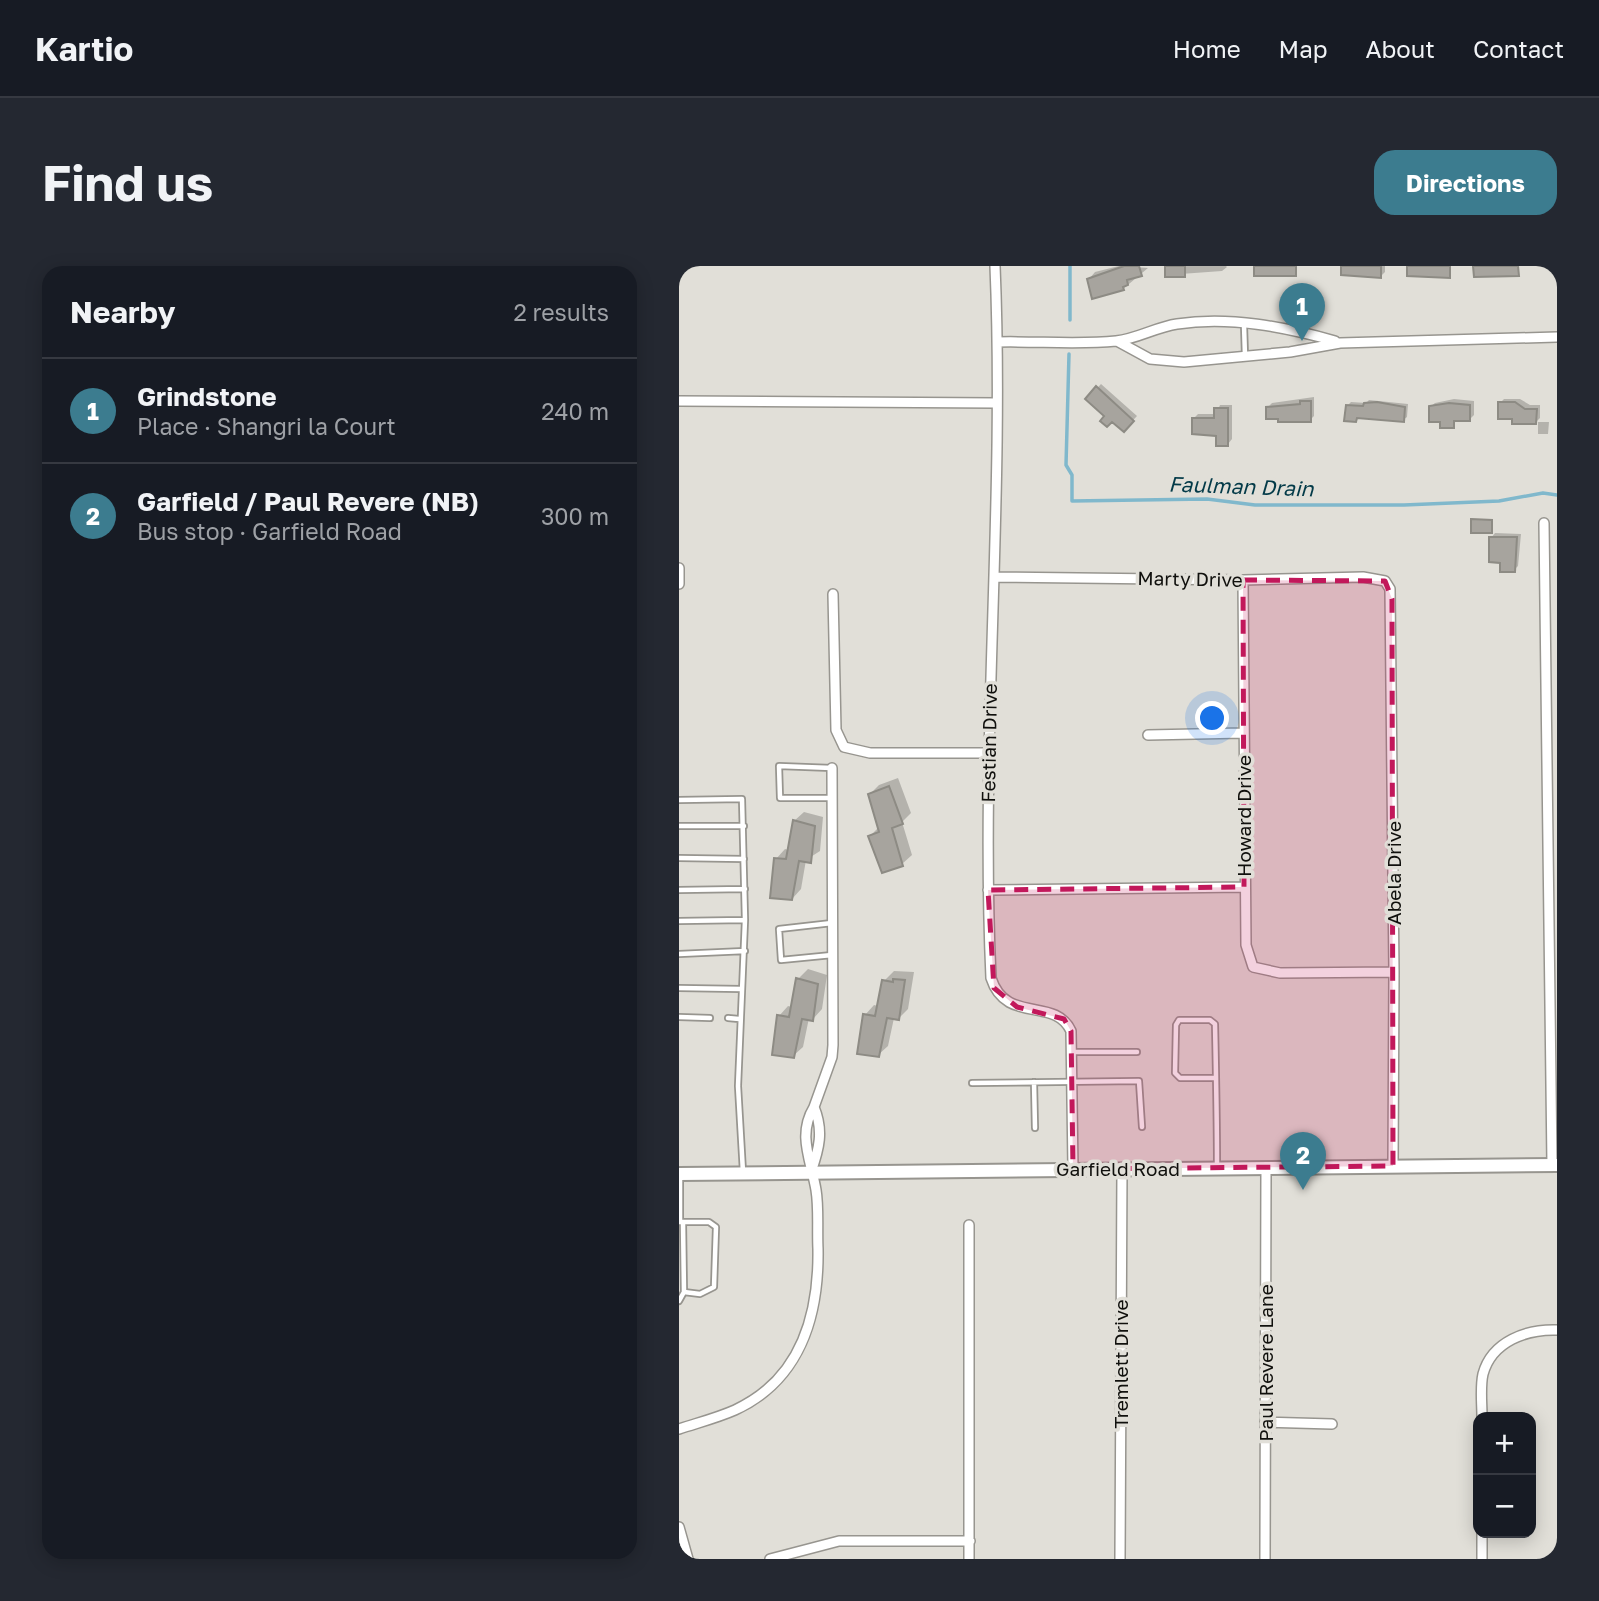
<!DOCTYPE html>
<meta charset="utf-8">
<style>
:root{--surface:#171b24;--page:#242831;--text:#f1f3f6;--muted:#9ea1a6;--line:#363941;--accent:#3c7c8f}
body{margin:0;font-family:"Golos Text",sans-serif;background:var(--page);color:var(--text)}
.controls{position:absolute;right:21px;bottom:21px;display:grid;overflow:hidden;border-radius:14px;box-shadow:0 4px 18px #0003}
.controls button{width:63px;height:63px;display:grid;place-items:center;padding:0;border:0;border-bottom:2px solid var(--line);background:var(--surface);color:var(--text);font:35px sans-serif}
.you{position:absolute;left:534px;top:453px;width:24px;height:24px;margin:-18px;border:5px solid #fff;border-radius:50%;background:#1a73e8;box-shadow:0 0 0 10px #1a73e833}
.badge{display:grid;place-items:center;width:46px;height:46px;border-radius:50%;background:var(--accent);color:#fff;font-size:23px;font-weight:700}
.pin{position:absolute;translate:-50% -58px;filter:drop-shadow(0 2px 4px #0008)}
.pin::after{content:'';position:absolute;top:37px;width:24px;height:21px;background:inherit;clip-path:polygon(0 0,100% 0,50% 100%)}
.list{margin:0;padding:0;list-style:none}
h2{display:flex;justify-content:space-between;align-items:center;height:91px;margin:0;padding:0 28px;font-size:30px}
h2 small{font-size:23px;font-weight:400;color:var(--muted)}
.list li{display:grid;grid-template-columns:46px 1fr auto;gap:21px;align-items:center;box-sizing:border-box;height:105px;padding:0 28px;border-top:2px solid var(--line)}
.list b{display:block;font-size:26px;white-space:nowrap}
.list p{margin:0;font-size:23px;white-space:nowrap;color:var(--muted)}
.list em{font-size:23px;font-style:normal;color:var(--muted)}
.map{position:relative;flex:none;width:878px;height:1293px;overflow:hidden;border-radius:21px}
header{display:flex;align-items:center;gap:42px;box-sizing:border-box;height:98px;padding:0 35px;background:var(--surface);border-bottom:2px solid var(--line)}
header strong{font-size:33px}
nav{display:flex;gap:38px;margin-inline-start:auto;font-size:24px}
.intro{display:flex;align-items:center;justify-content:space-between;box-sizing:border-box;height:168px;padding:0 42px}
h1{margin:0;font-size:49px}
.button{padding:18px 32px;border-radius:21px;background:var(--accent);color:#fff;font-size:24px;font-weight:700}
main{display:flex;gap:42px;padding:0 42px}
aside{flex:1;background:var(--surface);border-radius:21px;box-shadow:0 4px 18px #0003}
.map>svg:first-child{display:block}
.shadow{fill:#0003}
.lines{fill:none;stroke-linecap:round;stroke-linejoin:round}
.stream{stroke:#80b8cc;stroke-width:3.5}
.building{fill:#a7a49e;stroke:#8d8b84;stroke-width:2}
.lane-casing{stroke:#97958f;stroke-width:8}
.street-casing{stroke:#97958f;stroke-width:12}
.secondary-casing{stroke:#97958f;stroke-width:16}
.lane{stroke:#fff;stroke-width:4.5}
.street{stroke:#fff;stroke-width:9}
.secondary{stroke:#fff;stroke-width:12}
.marked{fill:#c2185b;fill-opacity:0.2;stroke:#c2185b;stroke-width:5;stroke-dasharray:14 9;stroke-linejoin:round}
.labels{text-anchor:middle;stroke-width:7;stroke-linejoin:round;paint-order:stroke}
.street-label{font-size:19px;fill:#10100d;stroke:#e1dfd8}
.water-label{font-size:21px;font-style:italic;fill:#033a48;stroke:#e1dfd8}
</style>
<header>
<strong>Kartio</strong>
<nav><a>Home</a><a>Map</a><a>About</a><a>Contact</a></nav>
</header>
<div class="intro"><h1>Find us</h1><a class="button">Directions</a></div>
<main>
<aside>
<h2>Nearby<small>2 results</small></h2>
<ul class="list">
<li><span class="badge">1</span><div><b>Grindstone</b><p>Place · Shangri la Court</p></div><em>240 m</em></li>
<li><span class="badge">2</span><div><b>Garfield / Paul Revere (NB)</b><p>Bus stop · Garfield Road</p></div><em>300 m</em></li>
</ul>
</aside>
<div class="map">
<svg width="878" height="1293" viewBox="0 0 878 1293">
<rect width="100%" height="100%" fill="#e1dfd8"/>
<!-- shadow -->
<path class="shadow" d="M440 0 469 2 444 23 410 13 416 6Z
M488 0H547L548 1 543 5 488 9Z
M663 0H706V6L702 10Z
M422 118 458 150 445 164 408 133Z
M635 131V150L631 154 589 141 593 137Z
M775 133 795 135V149L791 153H778L774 160 762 154 751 141 756 137Z
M825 133H841L851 139H861V152L857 156 821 137Z
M690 134 729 138 728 151 724 154 681 150 677 154 668 140 672 136 687 137Z
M541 139H553V173L549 178 514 153 519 148H537Z
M859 156H870L869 168H859Z
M795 253H814V264L794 254Z
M816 267 842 268 839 300 835 304 823 295 812 272Z
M219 512 232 547 223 556 233 589 223 598 191 570 200 561 191 528 200 519Z
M125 546 144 551 141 585 127 594 122 623 113 633 97 593 106 583 110 584 115 555Z
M129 703 148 709 143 743 134 753 130 752 124 781 114 790 100 750 109 740 113 741 119 713Z
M215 705 235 706 229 743 219 753 215 752 209 780 199 789 186 749 195 739 199 740 205 715Z"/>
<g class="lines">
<!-- stream -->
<path class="stream" d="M391 0V54
M390 88 387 199 393 209V235L528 233 576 239H725L820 235 864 227 878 229"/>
</g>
<!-- building -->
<path class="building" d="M445 0H460L463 10 448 14 449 19 444 21 445 24 413 33 408 13Z
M486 0H506V11H486Z
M575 0H617V10H575Z
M662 0H702V12L662 9Z
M728 0H771V12L728 10Z
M794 0H839L840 10 795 11Z
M417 120 455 155 445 166 433 156 428 161 421 155 425 150 406 133Z
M621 135H632V156H599V153H587V141L621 138Z
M698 136 726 141 725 156 678 152 677 156 665 155 667 139 684 140 685 137Z
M819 136H836L846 143H858L857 158H833V153H819Z
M770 137 791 139V155H775V162H761V156H750V140Z
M535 142H549V180H537V170L513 168V152H535Z
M792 253 813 254V267H792Z
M810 271H838L836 306H821V297L810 296Z
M210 520 224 558 213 562 224 600 203 607 189 570 200 566 189 528Z
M114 554 136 560 132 597 120 595 113 634 91 632 95 592 107 593Z
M117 712 139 718 134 755 123 753 115 792 93 789 98 749 110 751Z
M214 713 226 714 220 754 208 752 200 791 178 788 184 748 196 750 203 714 214 716Z"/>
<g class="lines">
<defs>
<path id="lane" d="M565 59 566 90
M153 502 100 500 101 532H153
M0 534 63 533 66 654 59 820 64 906
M0 560H65
M0 592 65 593
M0 624 66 623
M0 655 66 654
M0 688 66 685
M153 689 102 694 100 663 153 657
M0 722 62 723
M0 751 31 752
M49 752 60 753
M394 786H458
M537 812H501L496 807 497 759 500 754H531L536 758C537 805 538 852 538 899
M355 816 356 862
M293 817 460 815 463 861
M0 956H30L37 961 35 1021 21 1028 5 1026
M1 956V909
M0 1035 5 1026 4 956"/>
<path id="street" d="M316 0C326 237 301 474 312 712 327 759 376 730 392 765L394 903
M438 75 471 93 505 96 611 86 661 77 878 71
M319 76C358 75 399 79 437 75 458 73 477 61 498 58 551 50 606 61 656 75
M0 135 317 137
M865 257 873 899
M0 302V318
M315 311 564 314 684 311 706 315 711 323 715 706 714 900
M564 314 567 679 574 701 601 707 715 706
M154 328 157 464 165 481 191 487H308
M469 469 564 467
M309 624 565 621
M135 841 153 791 154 779 153 502
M803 1151C803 1137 801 1121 804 1108 813 1075 848 1063 878 1064
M586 1156 653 1158
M0 1163C18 1157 38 1152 56 1144 121 1114 140 1050 139 983 138 964 140 942 137 924 132 894 118 869 135 841 145 865 140 883 132 906
M0 1261 9 1293
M803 1267V1293
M91 1293 160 1275H291
M290 1293V959
M441 1293 443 903
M586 1293 587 901"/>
<path id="secondary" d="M0 908 878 899"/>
</defs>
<!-- lane casing -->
<use href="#lane" class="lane-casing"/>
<!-- street casing -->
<use href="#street" class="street-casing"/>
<!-- secondary casing -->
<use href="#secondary" class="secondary-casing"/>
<!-- lane -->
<use href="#lane" class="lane"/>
<!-- street -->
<use href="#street" class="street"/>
<!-- secondary -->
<use href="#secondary" class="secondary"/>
</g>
<!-- marked area -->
<path class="marked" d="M564 314 706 315 713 333 714 900 394 903 392 765 385 753 338 741 315 722 309 624 565 621Z"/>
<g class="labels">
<!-- street labels -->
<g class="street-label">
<text transform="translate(511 313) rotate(1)" y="7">Marty Drive</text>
<text transform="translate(310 477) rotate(-89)" y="7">Festian Drive</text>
<text transform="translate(565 550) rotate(-90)" y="7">Howard Drive</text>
<text transform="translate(715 607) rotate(-90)" y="7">Abela Drive</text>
<text x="439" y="910">Garfield Road</text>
<text transform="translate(587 1097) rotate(-90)" y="7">Paul Revere Lane</text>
<text transform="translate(442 1098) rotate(-90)" y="7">Tremlett Drive</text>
</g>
<!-- water labels -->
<g class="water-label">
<text transform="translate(562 221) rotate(2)" y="7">Faulman Drain</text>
</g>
</g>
</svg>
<div class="controls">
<button>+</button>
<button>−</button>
</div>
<div class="you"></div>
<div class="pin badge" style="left:623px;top:75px">1</div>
<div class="pin badge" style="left:624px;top:924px">2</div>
</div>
</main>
